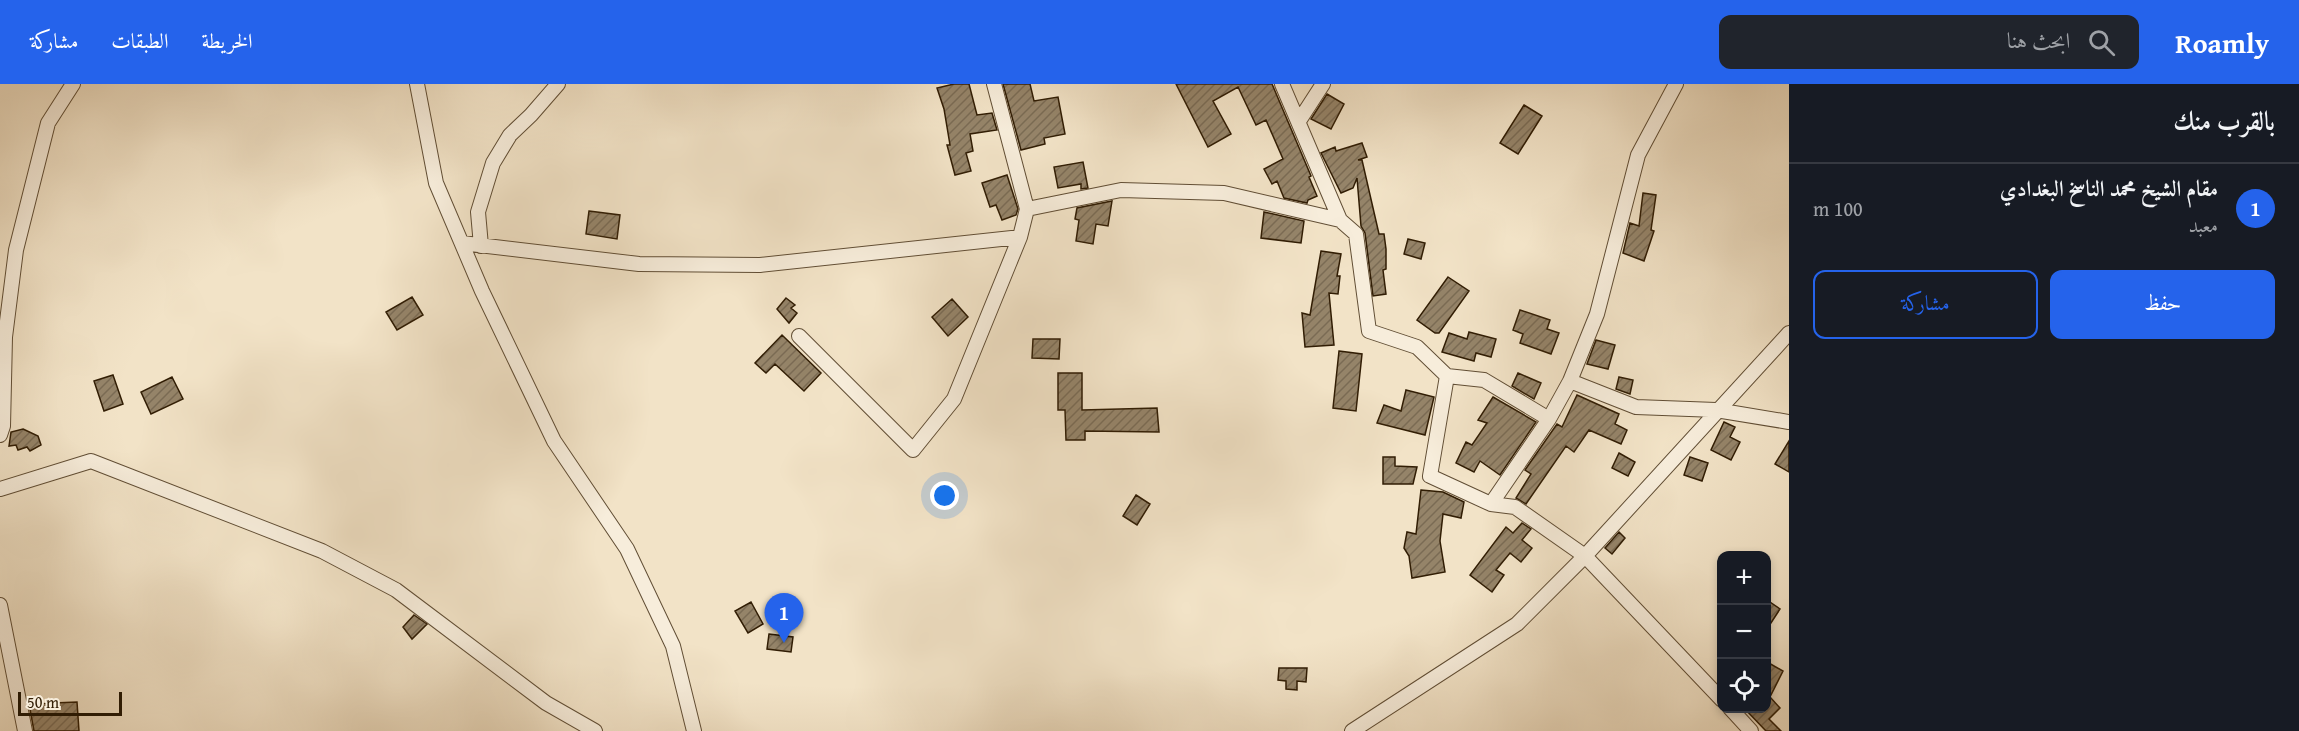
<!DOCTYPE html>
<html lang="ar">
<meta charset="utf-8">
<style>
:root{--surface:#171b24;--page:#20242c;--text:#f1f3f6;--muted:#9ea1a6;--line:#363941;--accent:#2563eb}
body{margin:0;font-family:"Gentium Book Plus",Amiri,serif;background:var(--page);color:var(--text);direction:rtl}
.controls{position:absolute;right:18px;bottom:18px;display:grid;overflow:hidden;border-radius:12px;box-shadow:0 3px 9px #0003}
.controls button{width:54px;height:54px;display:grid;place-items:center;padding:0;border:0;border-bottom:2px solid var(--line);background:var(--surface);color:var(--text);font:30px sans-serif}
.scale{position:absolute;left:18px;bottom:15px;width:104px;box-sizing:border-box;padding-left:6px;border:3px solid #311d04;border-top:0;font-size:16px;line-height:21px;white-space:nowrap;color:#311d04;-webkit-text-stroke:4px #f7eddb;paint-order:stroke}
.you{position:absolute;left:945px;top:412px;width:21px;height:21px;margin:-15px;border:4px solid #fff;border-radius:50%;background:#1a73e8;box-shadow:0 0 0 9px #1a73e833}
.badge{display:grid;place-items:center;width:39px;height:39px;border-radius:50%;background:var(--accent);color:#fff;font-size:20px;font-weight:700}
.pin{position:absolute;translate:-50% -50px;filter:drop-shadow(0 2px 3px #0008)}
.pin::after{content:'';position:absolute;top:32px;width:21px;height:18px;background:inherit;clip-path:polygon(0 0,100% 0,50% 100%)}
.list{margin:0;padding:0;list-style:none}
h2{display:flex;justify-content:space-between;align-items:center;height:78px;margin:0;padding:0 24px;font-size:26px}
h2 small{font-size:20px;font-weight:400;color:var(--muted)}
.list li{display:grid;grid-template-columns:39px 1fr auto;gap:18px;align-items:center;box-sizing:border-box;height:90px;padding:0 24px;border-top:2px solid var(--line)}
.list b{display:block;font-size:22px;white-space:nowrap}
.list p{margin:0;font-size:20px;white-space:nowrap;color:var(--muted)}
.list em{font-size:20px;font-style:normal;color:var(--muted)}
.actions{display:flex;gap:12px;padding:18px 24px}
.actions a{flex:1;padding:14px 0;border:2px solid var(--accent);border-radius:12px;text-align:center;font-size:21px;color:var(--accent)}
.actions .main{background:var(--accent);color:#fff}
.icon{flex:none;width:33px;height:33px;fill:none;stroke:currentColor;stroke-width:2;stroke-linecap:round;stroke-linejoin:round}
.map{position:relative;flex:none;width:1789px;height:647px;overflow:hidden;direction:ltr}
header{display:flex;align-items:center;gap:36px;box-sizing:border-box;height:84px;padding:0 30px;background:var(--accent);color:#fff}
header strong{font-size:28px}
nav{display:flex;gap:33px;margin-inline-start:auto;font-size:21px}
.search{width:420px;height:54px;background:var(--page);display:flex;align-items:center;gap:15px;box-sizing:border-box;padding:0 21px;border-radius:12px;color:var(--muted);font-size:22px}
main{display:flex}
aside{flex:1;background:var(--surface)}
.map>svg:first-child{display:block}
.building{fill:url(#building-hatch);stroke:#311d04;stroke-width:1.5}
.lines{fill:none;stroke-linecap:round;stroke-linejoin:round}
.minor-casing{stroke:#614e35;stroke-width:16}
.minor{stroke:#f7eddb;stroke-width:14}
</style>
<header>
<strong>Roamly</strong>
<div class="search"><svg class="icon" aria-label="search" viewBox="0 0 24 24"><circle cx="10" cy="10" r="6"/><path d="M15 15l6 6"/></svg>ابحث هنا</div>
<nav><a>الخريطة</a><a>الطبقات</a><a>مشاركة</a></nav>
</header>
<main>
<aside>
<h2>بالقرب منك<small></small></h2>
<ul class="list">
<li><span class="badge">1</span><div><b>مقام الشيخ محمد الناسخ البغدادي</b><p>معبد</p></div><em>100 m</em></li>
</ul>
<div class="actions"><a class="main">حفظ</a><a>مشاركة</a></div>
</aside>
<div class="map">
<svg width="1789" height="647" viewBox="0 0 1789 647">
<defs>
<pattern id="building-hatch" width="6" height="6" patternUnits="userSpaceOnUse" patternTransform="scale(1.5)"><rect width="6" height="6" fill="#958469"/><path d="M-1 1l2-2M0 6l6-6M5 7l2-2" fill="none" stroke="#7a6b54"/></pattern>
</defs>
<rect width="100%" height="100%" fill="#f2e3c7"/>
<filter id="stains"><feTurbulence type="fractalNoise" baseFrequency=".00333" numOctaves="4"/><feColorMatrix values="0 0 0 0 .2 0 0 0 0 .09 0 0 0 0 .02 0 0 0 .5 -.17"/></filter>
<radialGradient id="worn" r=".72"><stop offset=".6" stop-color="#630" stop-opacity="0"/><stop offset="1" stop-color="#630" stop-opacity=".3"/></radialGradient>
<!-- building -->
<path class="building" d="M954 0H969L977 31 992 29 997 46 970 50 973 67 966 69 971 87 955 91 947 61H950L944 25 937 4Z
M1003 0H1030L1034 17 1058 13 1065 50 1044 54 1045 60 1021 66Z
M1176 0H1272L1311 92 1309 93 1317 112 1308 116 1307 119 1284 114 1277 97 1272 100 1264 85 1283 75 1266 36 1256 41 1238 3 1213 17 1231 50 1208 63Z
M1327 10 1344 20 1331 45 1311 35Z
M1524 21 1542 32 1518 70 1500 59Z
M1362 59 1367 73 1358 76H1362L1379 150H1384L1386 165V185L1383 186 1386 210 1373 212 1365 149 1361 142 1357 94 1353 104 1341 109 1321 69 1335 63 1336 67Z
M1083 78 1088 104 1081 105V100L1058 104 1054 83Z
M1007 91 1018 125 1016 131 1002 136 996 121 990 123 982 99Z
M1643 109 1656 111 1651 146 1654 147 1644 177 1623 169 1630 139 1639 142Z
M1112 117 1108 142 1096 140 1093 160 1076 157 1079 136 1075 135 1077 124Z
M589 127 620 131 617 155 586 150Z
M1264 128 1304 137 1301 159 1261 154Z
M1408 155 1425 159 1421 175 1404 170Z
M1321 167 1341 170 1337 192H1340L1338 210 1329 209 1334 261 1305 263 1302 229 1310 231Z
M1448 193 1469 207 1439 249H1435L1417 236Z
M412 213 423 231 397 246 386 228Z
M786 214 795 221 791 224 797 229 789 239 777 225Z
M952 215 968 233 948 252 932 233Z
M1520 226 1550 236 1547 245 1559 249 1551 270 1520 259 1523 250 1513 246Z
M1469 248 1496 255 1491 273 1476 269 1474 277 1442 268 1449 249 1467 255Z
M782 251 821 289 804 307 775 280 766 289 755 279Z
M1033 255H1060L1059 275 1032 274Z
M1596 256 1615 261 1608 285 1587 280Z
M1339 267 1362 270 1356 327 1333 324Z
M1058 289H1082V326L1157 324 1159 348 1085 347V356H1066L1065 326H1058Z
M1518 289 1541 299 1534 315 1512 302Z
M113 291 123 320 104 327 94 297Z
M172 293 183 315 151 330 141 308Z
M1619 293 1633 296 1630 310 1616 305Z
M1406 306 1434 313 1425 351 1377 339 1384 321 1401 327Z
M1577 311 1619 330 1615 340 1627 346 1621 360 1589 346 1574 368 1566 362 1526 420 1516 414 1531 390 1525 386 1557 340 1562 343Z
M1493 313 1536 338 1500 391 1480 377 1474 388 1456 379 1466 358 1472 361 1487 339 1478 336Z
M1724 338 1735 343 1730 353 1740 358 1731 376 1711 366Z
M23 345 38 352 41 361 30 367 27 363 18 366 16 361 9 362 11 348Z
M1789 357V388L1775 380Z
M1619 369 1635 378 1628 392 1612 384Z
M1383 373H1395V382L1417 383 1413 400H1383Z
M1690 373 1708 379 1702 397 1684 391Z
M1421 406 1443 408 1464 418 1461 434 1443 430 1440 457 1445 488 1412 494 1409 472 1404 464 1407 448 1416 450Z
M1136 411 1150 420 1137 441 1123 432Z
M1522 439 1531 445 1522 456 1532 464 1521 478 1510 469 1496 486 1504 491 1492 508 1470 491 1506 443 1513 449Z
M1619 448 1625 454 1612 470 1605 464Z
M1767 516 1780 525 1767 545Z
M751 518 763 540 748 549 735 527Z
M414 531 427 540 412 555 403 543Z
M769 550 793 553 791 568 767 565Z
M1767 578 1783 587 1770 613 1780 624 1769 635 1781 647H1766L1744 624H1767Z
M1279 584H1307L1306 598 1297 597V606L1286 605V597L1278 596Z
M77 618 79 647H34L29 620Z"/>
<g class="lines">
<defs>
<path id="minor" d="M417 0 436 99 482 207 554 357 627 465 673 562 694 647
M1282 0 1340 136 1356 150 1369 247 1417 263 1447 292 1430 392 1491 420 1515 423 1585 472 1722 616
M1299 37 1323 0
M1027 125 1121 106 1224 109 1340 136
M462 159 639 180 760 181 1020 153
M481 162 478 128 493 79 510 51 531 31 558 0
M799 252 913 366 954 315 1020 153 1027 125 994 0
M1447 292 1484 296 1549 335
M1570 297 1597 230 1638 71 1676 0
M0 351 3 342 5 253 16 166 48 39 73 0
M0 405 91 377 322 467 396 506 546 619 595 647
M1491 420 1549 335 1570 297 1636 323 1716 326 1789 338
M0 521 25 647
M1730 624 1751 647
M1352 647 1517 540 1585 472 1789 249"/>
</defs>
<!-- minor casing -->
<use href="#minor" class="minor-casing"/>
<!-- minor -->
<use href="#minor" class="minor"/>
</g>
<rect width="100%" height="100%" filter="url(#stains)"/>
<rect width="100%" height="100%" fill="url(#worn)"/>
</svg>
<div class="controls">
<button>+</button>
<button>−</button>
<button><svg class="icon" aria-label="locate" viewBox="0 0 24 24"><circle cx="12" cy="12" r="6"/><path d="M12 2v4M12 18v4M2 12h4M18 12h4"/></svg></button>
</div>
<div class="scale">50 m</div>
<div class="you"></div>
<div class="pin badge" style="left:784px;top:559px">1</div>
</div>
</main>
